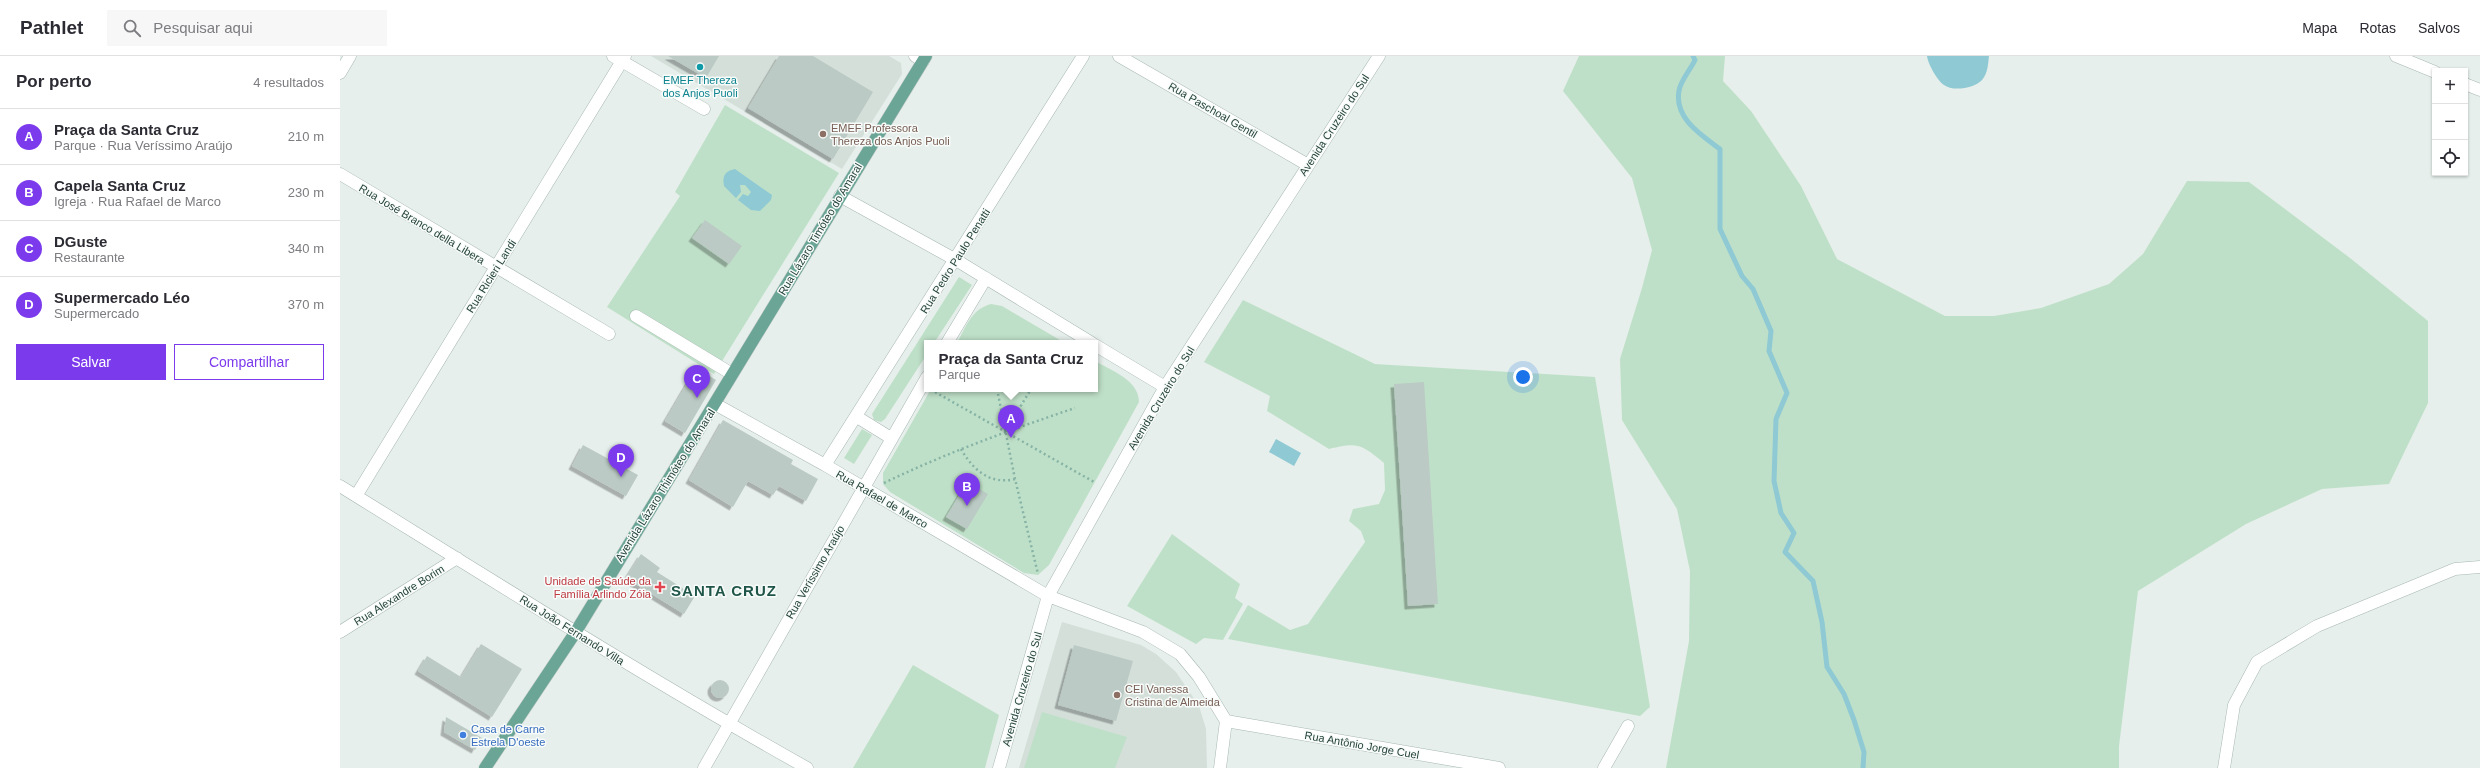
<!DOCTYPE html>
<html lang="pt">
<meta charset="utf-8">
<style>
:root{--surface:#fff;--page:#f7f7f7;--text:#2b2b33;--muted:#7c7c81;--line:#e1e1e2;--accent:#7c3aed}
body{margin:0;font-family:Arial,sans-serif;background:var(--page);color:var(--text)}
.controls{position:absolute;right:12px;top:12px;display:grid;overflow:hidden;border-radius:0px;box-shadow:0 1px 3px #0004}
.controls button{width:36px;height:36px;display:grid;place-items:center;padding:0;border:0;border-bottom:1px solid var(--line);background:var(--surface);color:var(--text);font:20px sans-serif}
.you{position:absolute;left:1183px;top:321px;width:14px;height:14px;margin:-10px;border:3px solid #fff;border-radius:50%;background:#1a73e8;box-shadow:0 0 0 6px #1a73e833}
.badge{display:grid;place-items:center;width:26px;height:26px;border-radius:50%;background:var(--accent);color:#fff;font-size:13px;font-weight:700}
.pin{position:absolute;translate:-50% -33px;filter:drop-shadow(0 1px 2px #0008)}
.pin::after{content:'';position:absolute;top:21px;width:14px;height:12px;background:inherit;clip-path:polygon(0 0,100% 0,50% 100%)}
.popup{position:absolute;left:584px;top:284px;width:174px;height:52px;box-sizing:border-box;display:grid;place-content:center;border-radius:0px;background:var(--surface);filter:drop-shadow(0 1px 3px #0005);font-size:13px;white-space:nowrap;color:var(--muted)}
.popup b{font-size:15px;color:var(--text)}
.popup::after{content:'';position:absolute;left:50%;top:100%;margin-left:-8px;border:8px solid transparent;border-top-color:var(--surface)}
.list{margin:0;padding:0;list-style:none}
h2{display:flex;justify-content:space-between;align-items:center;height:52px;margin:0;padding:0 16px;font-size:17px}
h2 small{font-size:13px;font-weight:400;color:var(--muted)}
.list li{display:grid;grid-template-columns:26px 1fr auto;gap:12px;align-items:center;box-sizing:border-box;height:56px;padding:0 16px;border-top:1px solid var(--line)}
.list b{display:block;font-size:15px;white-space:nowrap}
.list p{margin:0;font-size:13px;white-space:nowrap;color:var(--muted)}
.list em{font-size:13px;font-style:normal;color:var(--muted)}
.actions{display:flex;gap:8px;padding:12px 16px}
.actions a{flex:1;padding:9px 0;border:1px solid var(--accent);border-radius:0px;text-align:center;font-size:14px;color:var(--accent)}
.actions .main{background:var(--accent);color:#fff}
.icon{flex:none;width:22px;height:22px;fill:none;stroke:currentColor;stroke-width:2;stroke-linecap:round;stroke-linejoin:round}
.map{position:relative;flex:none;width:2140px;height:712px;overflow:hidden}
header{display:flex;align-items:center;gap:24px;box-sizing:border-box;height:56px;padding:0 20px;background:var(--surface);border-bottom:1px solid var(--line)}
header strong{font-size:19px}
nav{display:flex;gap:22px;margin-inline-start:auto;font-size:14px}
.search{width:280px;height:36px;background:var(--page);display:flex;align-items:center;gap:10px;box-sizing:border-box;padding:0 14px;border-radius:0px;color:var(--muted);font-size:15px}
main{display:flex}
aside{flex:1;background:var(--surface)}
.map>svg:first-child{display:block}
.built{fill:#d4dfda}
.green{fill:#bfe0c8}
.water{fill:#8ec9d4}
.lines{fill:none;stroke-linecap:round;stroke-linejoin:round}
.stream{stroke:#8ec9d4;stroke-width:5}
.building{fill:#bbcac4;filter:url(#shadow)}
.minor-casing{stroke:#a8b8b2;stroke-width:13}
.major-casing{stroke:#c2cac8;stroke-width:13}
.path{stroke:#86b3a5;stroke-width:2.5;stroke-dasharray:2 3;stroke-linecap:butt}
.minor{stroke:#fff;stroke-width:12}
.major{stroke:#6aa596;stroke-width:12}
.culture-dot{fill:#0f9aa8;stroke:#f7fbf9;stroke-width:1.5}
.education-dot{fill:#8d6e63;stroke:#f7fbf9;stroke-width:1.5}
.health-dot{fill:#e0444e;stroke:#f7fbf9;stroke-width:1.5}
.shop-dot{fill:#3f7fe0;stroke:#f7fbf9;stroke-width:1.5}
.labels{text-anchor:middle;stroke-width:3;stroke-linejoin:round;paint-order:stroke}
.culture-label{font-size:11px;fill:#0d838f;stroke:#f7fbf9}
.street-label{font-size:11px;fill:#24423a;stroke:#f7fbf9}
.education-label{font-size:11px;fill:#785e54;stroke:#f7fbf9;text-anchor:start}
.health-label{font-size:11px;fill:#be3a42;stroke:#f7fbf9;text-anchor:end}
.shop-label{font-size:11px;fill:#366cbe;stroke:#f7fbf9;text-anchor:start}
.district-label{font-size:15px;font-weight:bold;letter-spacing:1px;fill:#1f5548;stroke:#f7fbf9}
</style>
<header>
<strong>Pathlet</strong>
<div class="search"><svg class="icon" aria-label="search" viewBox="0 0 24 24"><circle cx="10" cy="10" r="6"/><path d="M15 15l6 6"/></svg>Pesquisar aqui</div>
<nav><a>Mapa</a><a>Rotas</a><a>Salvos</a></nav>
</header>
<main>
<aside>
<h2>Por perto<small>4 resultados</small></h2>
<ul class="list">
<li><span class="badge">A</span><div><b>Praça da Santa Cruz</b><p>Parque · Rua Veríssimo Araújo</p></div><em>210 m</em></li>
<li><span class="badge">B</span><div><b>Capela Santa Cruz</b><p>Igreja · Rua Rafael de Marco</p></div><em>230 m</em></li>
<li><span class="badge">C</span><div><b>DGuste</b><p>Restaurante</p></div><em>340 m</em></li>
<li><span class="badge">D</span><div><b>Supermercado Léo</b><p>Supermercado</p></div><em>370 m</em></li>
</ul>
<div class="actions"><a class="main">Salvar</a><a>Compartilhar</a></div>
</aside>
<div class="map">
<svg width="2140" height="712" viewBox="0 0 2140 712">
<defs>
<filter id="shadow"><feDropShadow dx="-3.5" dy="3.5" stdDeviation="0" flood-color="#0004"/></filter>
</defs>
<rect width="100%" height="100%" fill="#e6efeb"/>
<!-- built -->
<path class="built" d="M311 0H549L561 7 562 18 502 113Z
M722 566 801 589 816 598 836 616 859 650 866 673 867 712H679Z"/>
<!-- green -->
<path class="green" d="M1239 0H1385L1383 25 1411 55 1461 130 1497 203 1605 260H1654L1701 252 1769 228 1803 198 1847 125 1909 126 2010 202 2088 265V347L2049 428 1982 433 1906 468 1798 535 1779 690V712H1326L1349 585 1350 515 1337 453 1282 364 1280 303 1302 232 1312 194 1292 122 1223 35Z
M385 49 499 117 374 318 267 251 340 140 335 136Z
M619 221 632 229 594 287H587V298L545 363 541 366 534 364 532 358Z
M903 244 1035 308 1255 321 1310 651 1300 660 888 583 908 549 950 574 968 568 1025 486 1021 475 1009 465 1013 453 1039 448 1045 434 1044 407C1021 388 1018 386 989 393L927 355 930 340 864 306Z
M651 248 662 250 725 287H617C626 270 632 253 651 248Z
M755 305C772 315 799 324 799 346L709 509 698 519 684 517 550 436 543 428V417L591 333H755Z
M522 373 532 379 514 408 504 402Z
M832 478 900 528 895 542 903 548 883 584 864 582 856 588 787 550Z
M573 609 659 659 645 712H513Z
M702 656 787 681 775 712H684Z"/>
<!-- water -->
<path class="water" d="M1587 0H1649C1648 8 1648 17 1642 24 1635 32 1613 36 1604 29 1597 24 1588 8 1587 0Z
M395 113 432 139 431 144 420 155 411 154 398 144 403 138 408 140 411 136 405 129H400L401 136 396 142 384 130C382 120 385 115 395 113Z
M936 383 961 397 954 410 929 396Z"/>
<g class="lines">
<!-- stream -->
<path class="stream" d="M1353 0 1355 4C1351 13 1340 25 1339 35 1334 62 1361 79 1380 93V173L1402 220 1413 233 1431 275 1429 295 1447 337 1436 363 1434 425 1441 457 1454 477 1445 496 1473 525 1482 566 1487 611 1504 638 1514 664 1524 696 1523 712"/>
</g>
<!-- building -->
<path class="building" d="M328 0H379L366 22Z
M439 0H473L533 36 493 103 408 52Z
M365 164 402 190 389 208 352 182Z
M356 312 376 324 345 377 325 365Z
M1084 326 1098 548 1068 550 1054 328Z
M383 364 453 404 451 408 478 423 466 445 439 430 433 439 408 425 393 451 349 424Z
M243 389 298 419 286 440 232 410Z
M627 426 648 438 627 473 606 461Z
M301 498 320 512 317 516 355 540 344 558 286 522Z
M141 588 182 613 152 661 78 615 87 600 121 621Z
M734 589 793 605 776 665 718 649Z
M371 633a9 9 0 1 1 18 0a9 9 0 1 1-18 0Z
M106 661 142 682 135 694 104 676Z"/>
<g class="lines">
<defs>
<path id="minor" d="M273 0 364 53
M575 0 583 5
M779 0 968 109
M2056 0 2095 16
M0 17 10 0
M2125 28 2140 34
M0 118 269 278
M500 140 616 204 752 287
M296 260 392 318
M607 287 646 222
M755 289 825 331
M375 348 485 409 708 540 803 576 840 598 859 621 886 665 880 712
M517 361 551 382
M485 409 743 0
M0 430C155 526 308 623 467 712
M16 440 285 0
M0 576 117 502
M886 665 1159 712
M364 712 587 321
M659 712 708 540 825 331 1039 0
M1264 712 1288 670
M1884 712 1894 649 1917 606 1977 570 2115 513 2140 511"/>
<path id="major" d="M145 712 235 577 586 0"/>
</defs>
<!-- minor casing -->
<use href="#minor" class="minor-casing"/>
<!-- major casing -->
<use href="#major" class="major-casing"/>
<!-- path -->
<path class="path" d="M657 333 675 423 698 518
M595 336 754 426
M665 376 691 333
M621 393C633 414 650 429 675 423
M544 427C606 397 670 374 735 352"/>
<!-- minor -->
<use href="#minor" class="minor"/>
<!-- major -->
<use href="#major" class="major"/>
</g>
<!-- markers -->
<circle class="culture-dot" cx="360" cy="11" r="4"/>
<g class="education-dot">
<circle cx="483" cy="78" r="4"/>
<circle cx="777" cy="639" r="4"/>
</g>
<path class="health-dot" d="M318 525h4v4h4v4h-4v4h-4v-4h-4v-4h4z"/>
<circle class="shop-dot" cx="123" cy="679" r="4"/>
<g class="labels">
<!-- culture labels -->
<g class="culture-label">
<text x="360" y="28">EMEF Thereza<tspan x="360" dy="13">dos Anjos Puoli</tspan></text>
</g>
<!-- street labels -->
<g class="street-label">
<text transform="translate(873 54) rotate(30)" y="4">Rua Paschoal Gentil</text>
<text transform="translate(994 69) rotate(-57)" y="4">Avenida Cruzeiro do Sul</text>
<text transform="translate(82 168) rotate(31)" y="4">Rua José Branco della Libera</text>
<text transform="translate(480 173) rotate(-59)" y="4">Rua Lázaro Timóteo do Amaral</text>
<text transform="translate(615 205) rotate(-58)" y="4">Rua Pedro Paulo Penatti</text>
<text transform="translate(151 220) rotate(-58)" y="4">Rua Ricieri Landi</text>
<text transform="translate(821 342) rotate(-59)" y="4">Avenida Cruzeiro do Sul</text>
<text transform="translate(325 429) rotate(-58)" y="4">Avenida Lázaro Thimóteo do Amaral</text>
<text transform="translate(542 443) rotate(30)" y="4">Rua Rafael de Marco</text>
<text transform="translate(475 516) rotate(-60)" y="4">Rua Veríssimo Araújo</text>
<text transform="translate(59 539) rotate(-32)" y="4">Rua Alexandre Borim</text>
<text transform="translate(232 574) rotate(32)" y="4">Rua João Fernando Villa</text>
<text transform="translate(682 633) rotate(-74)" y="4">Avenida Cruzeiro do Sul</text>
<text transform="translate(1022 689) rotate(10)" y="4">Rua Antônio Jorge Cuel</text>
</g>
<!-- education labels -->
<g class="education-label">
<text x="491" y="76">EMEF Professora<tspan x="491" dy="13">Thereza dos Anjos Puoli</tspan></text>
<text x="785" y="637">CEI Vanessa<tspan x="785" dy="13">Cristina de Almeida</tspan></text>
</g>
<!-- health labels -->
<g class="health-label">
<text x="311" y="529">Unidade de Saúde da<tspan x="311" dy="13">Família Arlindo Zóia</tspan></text>
</g>
<!-- shop labels -->
<g class="shop-label">
<text x="131" y="677">Casa de Carne<tspan x="131" dy="13">Estrela D'oeste</tspan></text>
</g>
<!-- district labels -->
<g class="district-label">
<text x="384" y="540">SANTA CRUZ</text>
</g>
</g>
</svg>
<div class="controls">
<button>+</button>
<button>−</button>
<button><svg class="icon" aria-label="locate" viewBox="0 0 24 24"><circle cx="12" cy="12" r="6"/><path d="M12 2v4M12 18v4M2 12h4M18 12h4"/></svg></button>
</div>
<div class="you"></div>
<div class="pin badge" style="left:671px;top:382px">A</div>
<div class="popup"><b>Praça da Santa Cruz</b>Parque</div>
<div class="pin badge" style="left:627px;top:450px">B</div>
<div class="pin badge" style="left:357px;top:342px">C</div>
<div class="pin badge" style="left:281px;top:421px">D</div>
</div>
</main>
